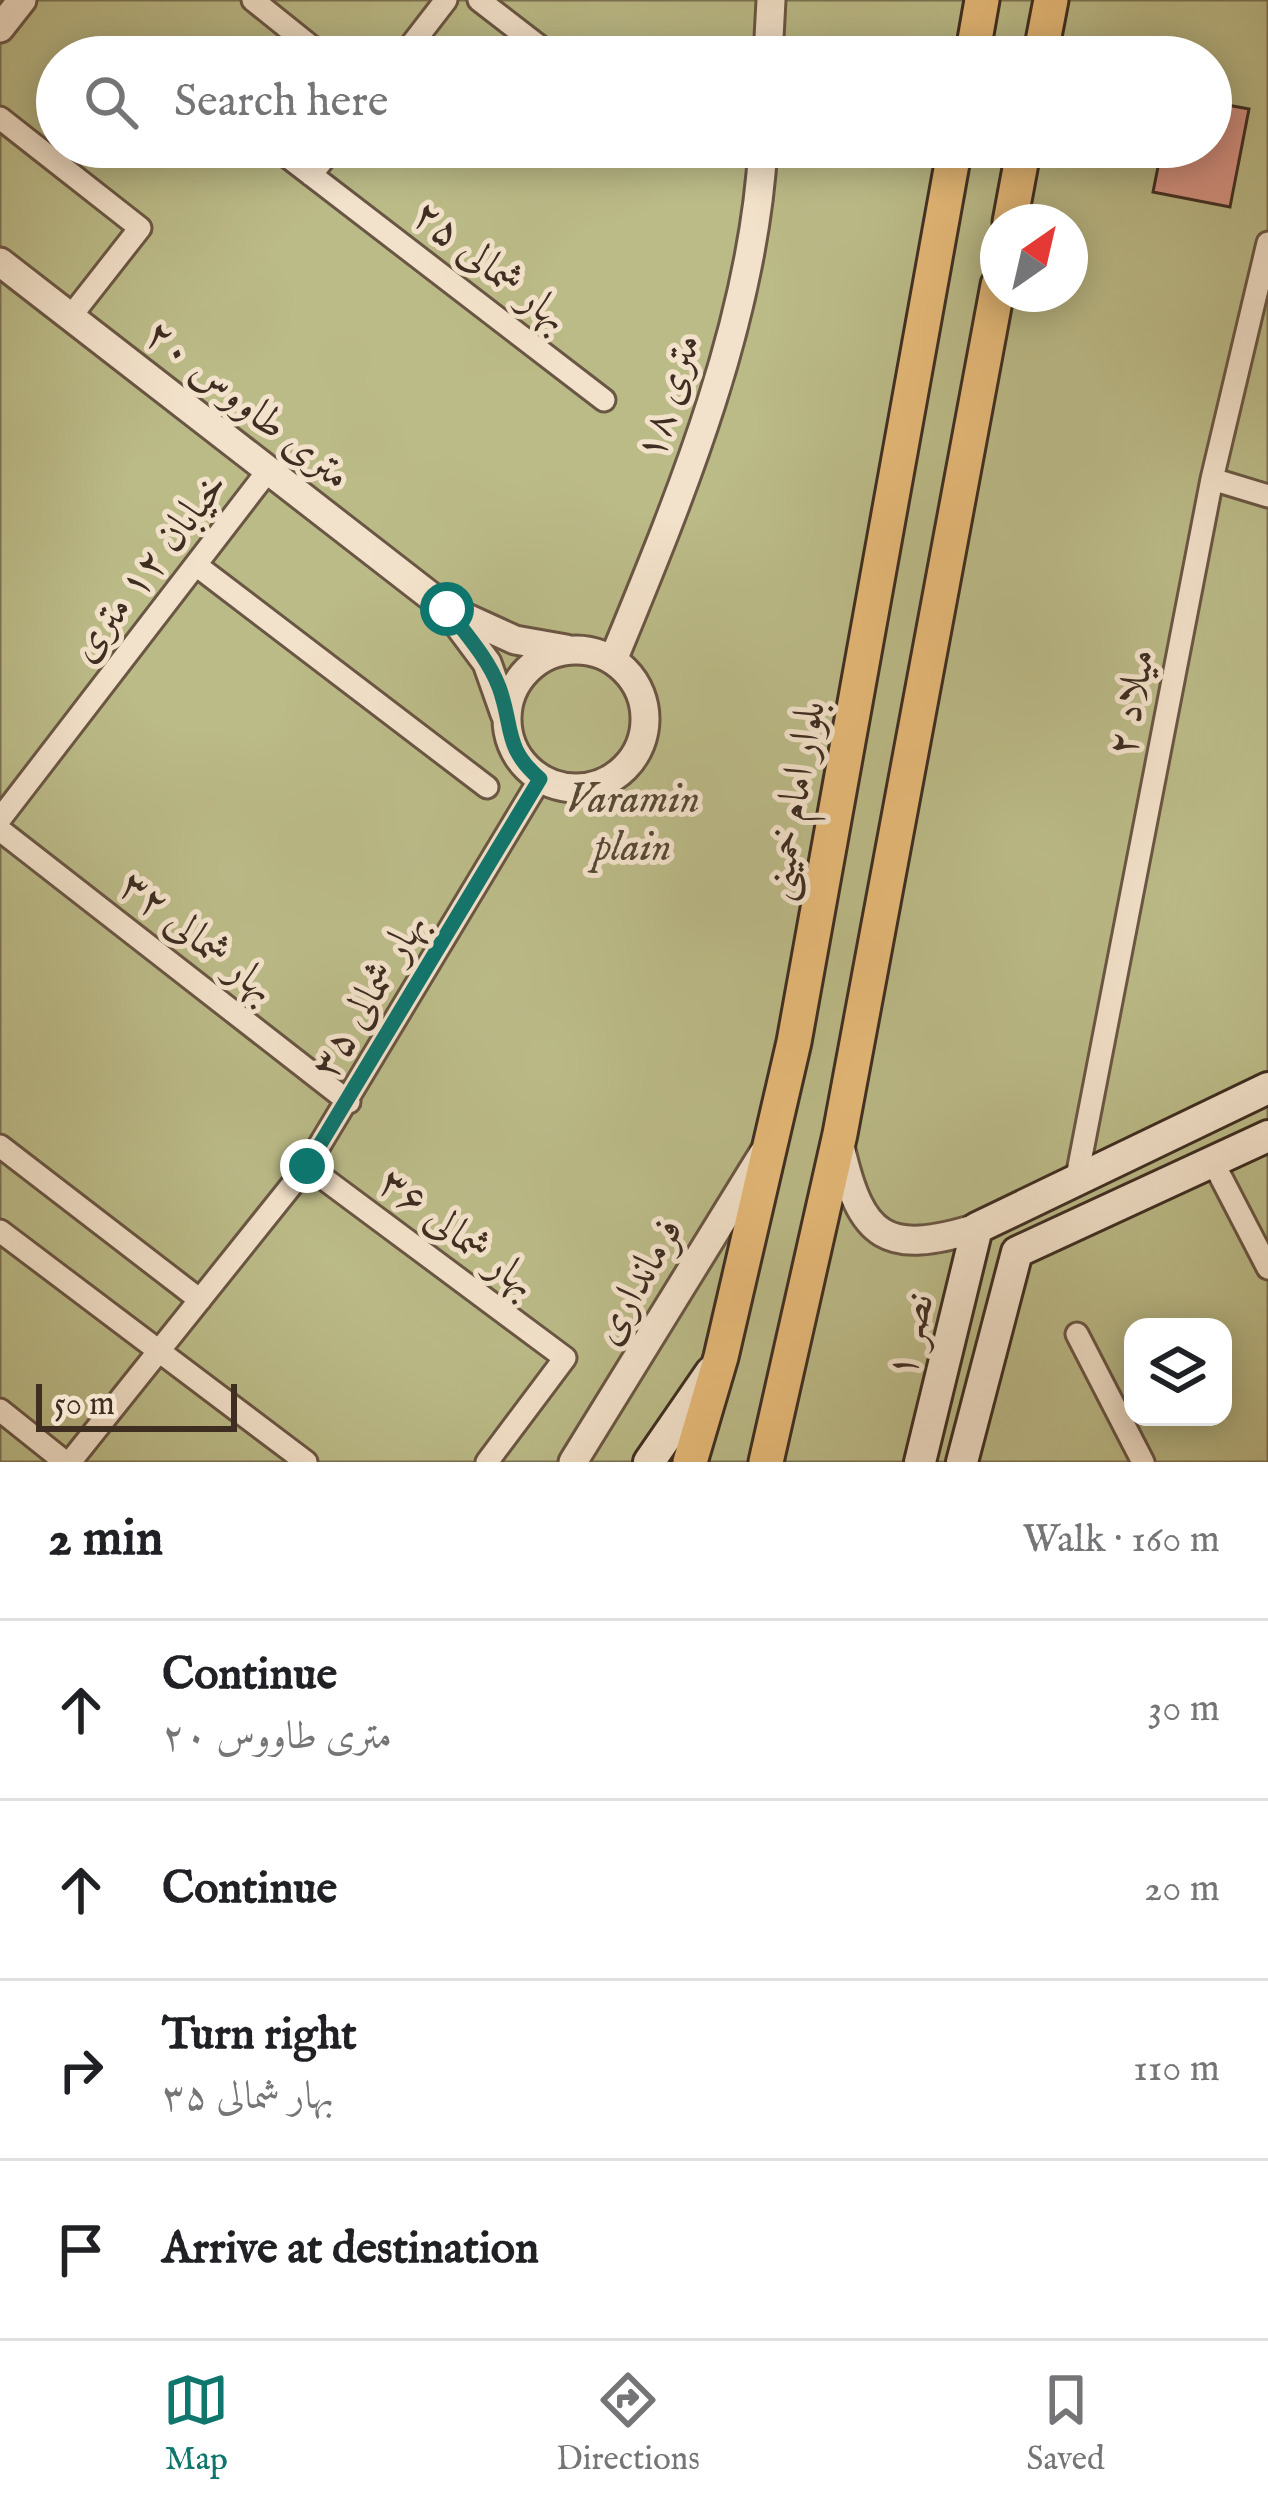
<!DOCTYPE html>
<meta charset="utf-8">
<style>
:root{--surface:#fff;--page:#f2f2f2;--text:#202124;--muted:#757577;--line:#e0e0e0;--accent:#0f766e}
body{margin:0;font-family:"IM FELL English",Amiri,serif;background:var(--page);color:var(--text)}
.controls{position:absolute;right:36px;bottom:36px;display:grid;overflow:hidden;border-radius:24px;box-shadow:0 6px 30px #0003}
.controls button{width:108px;height:108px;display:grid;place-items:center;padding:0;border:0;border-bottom:3px solid var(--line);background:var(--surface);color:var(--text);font:60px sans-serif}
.compass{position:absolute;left:980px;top:204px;width:108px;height:108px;border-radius:50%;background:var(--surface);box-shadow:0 6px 30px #0003;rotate:34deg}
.scale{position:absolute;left:36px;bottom:30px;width:201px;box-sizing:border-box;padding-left:12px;border:6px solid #3e2d21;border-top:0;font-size:33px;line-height:42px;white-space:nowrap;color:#3e2d21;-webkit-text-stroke:9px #f3e2cb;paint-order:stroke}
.stop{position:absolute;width:36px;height:36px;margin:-27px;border:9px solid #0f766e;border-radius:50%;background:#fff}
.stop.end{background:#0f766e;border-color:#fff;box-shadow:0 3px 12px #0008}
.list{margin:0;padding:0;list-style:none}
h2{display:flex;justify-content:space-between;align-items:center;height:156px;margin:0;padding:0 48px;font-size:51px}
h2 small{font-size:39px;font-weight:400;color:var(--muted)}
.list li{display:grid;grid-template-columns:78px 1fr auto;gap:36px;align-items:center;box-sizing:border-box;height:180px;padding:0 48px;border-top:3px solid var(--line)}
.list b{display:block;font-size:45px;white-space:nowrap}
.list p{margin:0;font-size:39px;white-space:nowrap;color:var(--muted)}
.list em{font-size:39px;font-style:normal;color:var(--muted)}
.icon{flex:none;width:66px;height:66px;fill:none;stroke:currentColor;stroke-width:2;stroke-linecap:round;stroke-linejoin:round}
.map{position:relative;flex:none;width:1268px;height:1462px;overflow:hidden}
.search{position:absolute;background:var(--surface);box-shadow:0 6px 30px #0003;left:36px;right:36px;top:36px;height:132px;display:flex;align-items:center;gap:30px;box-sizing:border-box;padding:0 42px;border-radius:66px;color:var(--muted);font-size:45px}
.sheet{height:876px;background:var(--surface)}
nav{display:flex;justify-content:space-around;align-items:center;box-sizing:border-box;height:168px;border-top:3px solid var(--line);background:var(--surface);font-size:33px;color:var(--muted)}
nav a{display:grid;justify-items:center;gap:6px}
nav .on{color:var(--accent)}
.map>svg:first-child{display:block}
.green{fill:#bb8;stroke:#7c7454;stroke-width:3;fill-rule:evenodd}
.building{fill:#db9587;stroke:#3e2d21;stroke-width:3}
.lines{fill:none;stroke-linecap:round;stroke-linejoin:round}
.minor-casing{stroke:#6a5644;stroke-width:27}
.tertiary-casing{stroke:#6a5644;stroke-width:33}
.secondary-casing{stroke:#3e2d21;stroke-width:36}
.primary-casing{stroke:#3e2d21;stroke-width:39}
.minor{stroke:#f3e2cb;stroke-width:21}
.tertiary{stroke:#f3e2cb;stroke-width:27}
.secondary{stroke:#f3e2cb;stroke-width:30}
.primary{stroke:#e6ba78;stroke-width:33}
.route{stroke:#0f766e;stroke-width:15}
.labels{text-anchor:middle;stroke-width:10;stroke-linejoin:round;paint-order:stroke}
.street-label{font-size:42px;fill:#3e2d21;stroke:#f3e2cb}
.park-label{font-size:42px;font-style:italic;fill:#574936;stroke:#f3e2cb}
</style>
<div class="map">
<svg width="1268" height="1462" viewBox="0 0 1268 1462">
<rect width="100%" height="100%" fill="#edd3af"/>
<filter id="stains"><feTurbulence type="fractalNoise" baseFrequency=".00167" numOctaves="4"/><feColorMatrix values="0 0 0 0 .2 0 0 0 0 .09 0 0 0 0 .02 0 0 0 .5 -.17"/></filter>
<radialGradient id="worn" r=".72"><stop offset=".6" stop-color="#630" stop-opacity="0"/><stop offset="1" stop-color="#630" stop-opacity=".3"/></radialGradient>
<!-- green -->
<path class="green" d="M0 0H1268V1462H0ZM57 57H1211V147H57ZM998 222H1070V294H998ZM1133 1327H1223V1417H1133Z"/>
<!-- building -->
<path class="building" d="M1211 102 1249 109 1230 207 1153 192 1162 147H1211Z"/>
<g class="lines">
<defs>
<path id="minor" d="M253 0 324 57
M479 0 553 57
M402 57 446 0
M0 118 140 228 71 316
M275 147 604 400
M311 175 333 147
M1212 479 1268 496
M196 565 487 787
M0 819 267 472
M0 830 349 1102
M0 1146 200 1300
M1213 1162 1268 1268
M307 1166 565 1358 487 1462
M1077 1177 1212 479 1268 243
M0 1231 306 1462
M1077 1334 1143 1462
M0 1410 65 1462
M70 1462 307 1166 540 779"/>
<path id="tertiary" d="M0 28 22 0
M768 57 771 0
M0 262 447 609 515 640 566 649
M449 612 487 663 505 714
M507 719a69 69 0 1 1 138 0a69 69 0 1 1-138 0Z
M613 660C680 497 753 324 763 147
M840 1146C861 1239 886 1256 977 1228
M573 1462 763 1154"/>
<path id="secondary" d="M649 1462 711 1372
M920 1462 977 1228 1268 1088
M962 1462 1017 1252 1268 1136"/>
<path id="primary" d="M972 57 982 0
M1040 57 1051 0
M1010 222 1024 147
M690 1462 721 1357 794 1042 955 147
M766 1462 840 1134 998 285"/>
</defs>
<!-- minor casing -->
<use href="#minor" class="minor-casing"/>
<!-- tertiary casing -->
<use href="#tertiary" class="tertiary-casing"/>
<!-- secondary casing -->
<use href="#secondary" class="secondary-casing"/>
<!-- primary casing -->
<use href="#primary" class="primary-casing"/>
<!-- minor -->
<use href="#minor" class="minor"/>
<!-- tertiary -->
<use href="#tertiary" class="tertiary"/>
<!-- secondary -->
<use href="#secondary" class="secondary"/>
<!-- primary -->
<use href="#primary" class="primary"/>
</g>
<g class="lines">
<!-- route -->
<path class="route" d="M307 1166 540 779C503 747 514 728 499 687 488 658 465 633 447 609"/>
</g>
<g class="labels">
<!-- street labels -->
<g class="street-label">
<text transform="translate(492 264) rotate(38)" y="15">بهار شمالی ۲۵</text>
<text transform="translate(666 396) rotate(-72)" y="15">۱۸ متری</text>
<text transform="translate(249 403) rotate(38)" y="15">۲۰ متری طاووس</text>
<text transform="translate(147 565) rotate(-52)" y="15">خیابان ۱۲ متری</text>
<text transform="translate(1129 702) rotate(-79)" y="15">میلاد ۲</text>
<text transform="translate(792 800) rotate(-80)" y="15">بلوار امام خمینی</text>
<text transform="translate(199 935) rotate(38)" y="15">بهار شمالی ۳۲</text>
<text transform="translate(367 994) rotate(-59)" y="15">بهار شمالی ۳۵</text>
<text transform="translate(459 1231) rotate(37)" y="15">بهار شمالی ۳۶</text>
<text transform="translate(636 1280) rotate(-60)" y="15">فرمانداری</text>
<text transform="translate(908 1335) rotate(-76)" y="15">نصر ۱</text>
</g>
<!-- park labels -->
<g class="park-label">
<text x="633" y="812">Varamin<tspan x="633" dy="48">plain</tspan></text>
</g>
</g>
<rect width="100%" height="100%" filter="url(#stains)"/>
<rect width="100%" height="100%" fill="url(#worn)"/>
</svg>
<div class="controls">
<button><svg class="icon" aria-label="layers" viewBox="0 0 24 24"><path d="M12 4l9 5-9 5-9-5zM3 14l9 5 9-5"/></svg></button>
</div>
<svg class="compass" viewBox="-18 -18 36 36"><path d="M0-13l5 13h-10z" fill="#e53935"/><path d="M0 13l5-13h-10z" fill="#757577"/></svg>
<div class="scale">50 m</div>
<div class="stop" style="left:447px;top:609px"></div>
<div class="stop end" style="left:307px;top:1166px"></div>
<div class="search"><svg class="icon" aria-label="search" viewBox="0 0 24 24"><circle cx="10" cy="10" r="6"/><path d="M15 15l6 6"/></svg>Search here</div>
</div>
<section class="sheet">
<h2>2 min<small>Walk · 160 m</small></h2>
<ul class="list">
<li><svg class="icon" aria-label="ahead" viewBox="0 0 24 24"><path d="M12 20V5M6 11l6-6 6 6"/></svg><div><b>Continue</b><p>۲۰ متری طاووس</p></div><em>30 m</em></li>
<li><svg class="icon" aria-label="ahead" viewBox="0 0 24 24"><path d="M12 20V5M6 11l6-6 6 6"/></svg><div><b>Continue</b></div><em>20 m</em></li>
<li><svg class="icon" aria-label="right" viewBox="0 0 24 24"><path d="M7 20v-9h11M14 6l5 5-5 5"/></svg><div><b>Turn right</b><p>بهار شمالی ۳۵</p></div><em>110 m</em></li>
<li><svg class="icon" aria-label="arrive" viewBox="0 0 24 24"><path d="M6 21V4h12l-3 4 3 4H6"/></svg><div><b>Arrive at destination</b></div></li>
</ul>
</section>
<nav>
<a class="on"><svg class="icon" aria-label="map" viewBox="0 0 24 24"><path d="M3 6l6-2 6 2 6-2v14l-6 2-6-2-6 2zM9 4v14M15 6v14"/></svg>Map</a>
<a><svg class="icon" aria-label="directions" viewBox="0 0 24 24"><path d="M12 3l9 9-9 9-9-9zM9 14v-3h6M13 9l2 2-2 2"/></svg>Directions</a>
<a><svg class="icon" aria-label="saved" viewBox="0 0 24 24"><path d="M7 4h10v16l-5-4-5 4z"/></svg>Saved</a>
</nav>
